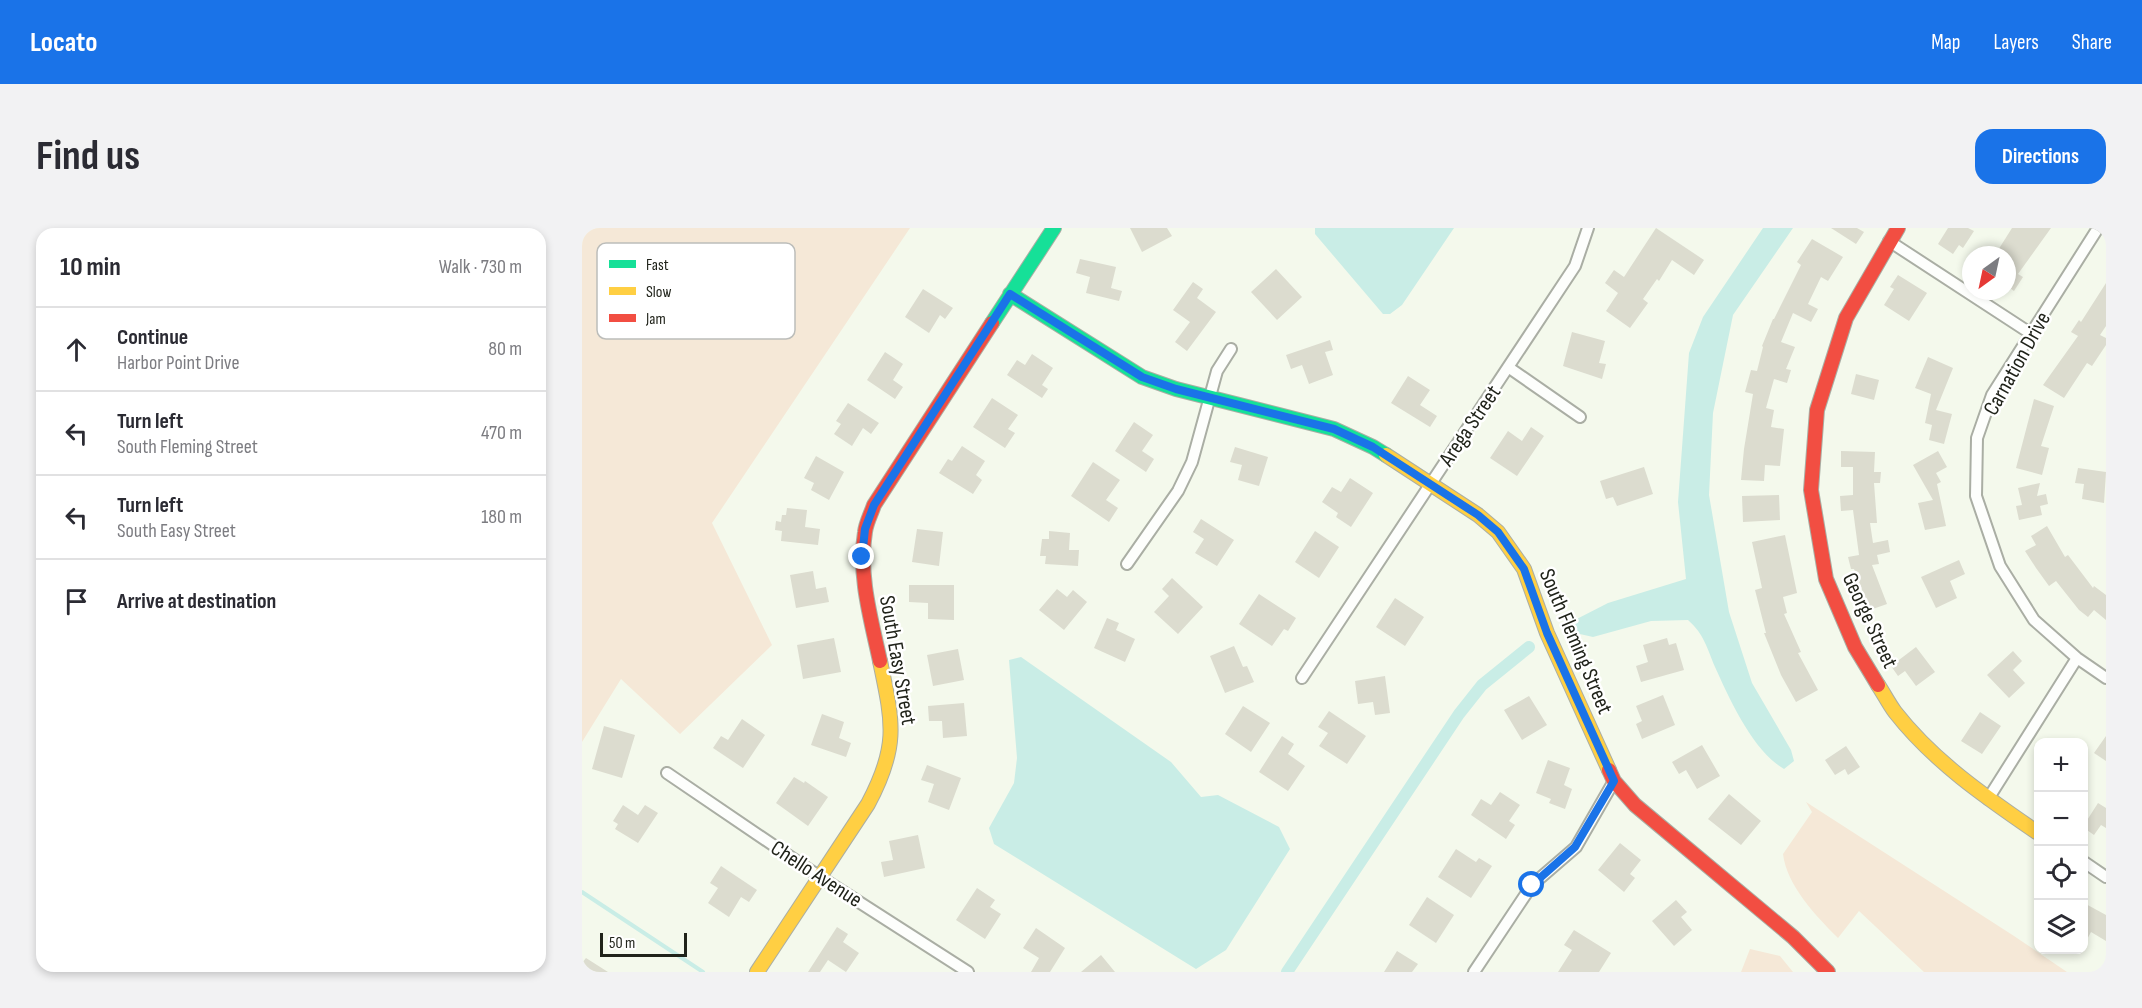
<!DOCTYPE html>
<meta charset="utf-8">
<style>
:root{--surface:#fff;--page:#f2f2f3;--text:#2b2b33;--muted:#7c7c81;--line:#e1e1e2;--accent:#1a73e8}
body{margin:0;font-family:"Sofia Sans Condensed",sans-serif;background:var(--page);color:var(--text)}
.controls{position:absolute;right:18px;bottom:18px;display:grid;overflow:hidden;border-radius:12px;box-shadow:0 3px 9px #0003}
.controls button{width:54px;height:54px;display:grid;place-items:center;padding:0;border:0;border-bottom:2px solid var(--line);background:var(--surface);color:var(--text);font:30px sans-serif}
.compass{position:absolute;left:1380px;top:18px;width:54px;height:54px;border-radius:50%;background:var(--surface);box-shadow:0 3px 9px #0003;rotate:213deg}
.scale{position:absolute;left:18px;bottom:15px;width:87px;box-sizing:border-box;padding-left:6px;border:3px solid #20231a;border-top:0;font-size:16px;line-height:21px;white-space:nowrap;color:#20231a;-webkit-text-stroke:4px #fff;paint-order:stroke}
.stop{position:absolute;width:18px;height:18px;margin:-14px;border:4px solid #1a73e8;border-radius:50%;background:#fff}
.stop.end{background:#1a73e8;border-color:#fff;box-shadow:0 2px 6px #0008}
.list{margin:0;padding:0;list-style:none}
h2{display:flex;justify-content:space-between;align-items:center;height:78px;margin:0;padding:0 24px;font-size:26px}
h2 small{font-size:20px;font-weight:400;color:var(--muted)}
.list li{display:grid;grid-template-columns:39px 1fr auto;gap:18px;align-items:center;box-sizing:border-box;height:84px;padding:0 24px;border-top:2px solid var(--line)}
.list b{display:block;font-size:22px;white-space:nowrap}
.list p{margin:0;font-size:20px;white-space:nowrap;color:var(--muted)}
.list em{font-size:20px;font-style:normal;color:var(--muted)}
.icon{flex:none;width:33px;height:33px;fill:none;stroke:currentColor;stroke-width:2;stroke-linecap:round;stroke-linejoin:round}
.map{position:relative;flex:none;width:1524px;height:744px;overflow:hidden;border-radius:18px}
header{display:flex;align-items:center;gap:36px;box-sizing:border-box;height:84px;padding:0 30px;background:var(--accent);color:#fff}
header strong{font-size:28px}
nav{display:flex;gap:33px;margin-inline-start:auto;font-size:21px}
.intro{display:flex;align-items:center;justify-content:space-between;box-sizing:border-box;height:144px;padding:0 36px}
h1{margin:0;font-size:42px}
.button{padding:15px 27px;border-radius:18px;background:var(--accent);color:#fff;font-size:21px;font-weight:700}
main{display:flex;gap:36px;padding:0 36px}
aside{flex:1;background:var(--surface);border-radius:18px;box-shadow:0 3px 9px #0003}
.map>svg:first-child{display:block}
.green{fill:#f5e8d7}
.water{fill:#c9ede6}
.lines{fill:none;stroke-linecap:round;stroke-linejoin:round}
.stream{stroke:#c9ede6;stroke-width:4}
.canal{stroke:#c9ede6;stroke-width:12}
.building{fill:#dcdccf}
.street-casing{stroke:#aaaea4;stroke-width:14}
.fast-casing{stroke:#aaaea4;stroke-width:16}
.slow-casing{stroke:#aaaea4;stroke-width:16}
.jam-casing{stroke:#aaaea4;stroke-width:16}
.street{stroke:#fdfefc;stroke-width:10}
.fast{stroke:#16e098;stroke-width:14}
.slow{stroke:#ffcf43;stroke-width:14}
.jam{stroke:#f24e42;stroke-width:14}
.route{stroke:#1a73e8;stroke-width:8}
.labels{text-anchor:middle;stroke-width:5;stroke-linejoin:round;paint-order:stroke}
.street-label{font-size:22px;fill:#20231a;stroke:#fff}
.key{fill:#fff;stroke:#bcbdba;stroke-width:1.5}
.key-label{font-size:16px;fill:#20231a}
</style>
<header>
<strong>Locato</strong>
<nav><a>Map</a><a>Layers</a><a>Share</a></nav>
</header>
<div class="intro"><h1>Find us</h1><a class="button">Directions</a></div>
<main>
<aside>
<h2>10 min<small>Walk · 730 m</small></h2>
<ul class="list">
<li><svg class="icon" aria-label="ahead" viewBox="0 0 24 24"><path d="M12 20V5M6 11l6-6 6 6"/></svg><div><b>Continue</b><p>Harbor Point Drive</p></div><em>80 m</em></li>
<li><svg class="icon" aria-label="left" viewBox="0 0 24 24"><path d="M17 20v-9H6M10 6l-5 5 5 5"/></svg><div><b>Turn left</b><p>South Fleming Street</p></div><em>470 m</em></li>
<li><svg class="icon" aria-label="left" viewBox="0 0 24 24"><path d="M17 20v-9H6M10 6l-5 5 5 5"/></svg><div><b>Turn left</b><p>South Easy Street</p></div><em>180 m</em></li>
<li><svg class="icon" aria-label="arrive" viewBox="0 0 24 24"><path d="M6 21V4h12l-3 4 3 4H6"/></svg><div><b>Arrive at destination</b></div></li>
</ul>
</aside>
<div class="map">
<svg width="1524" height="744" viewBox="0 0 1524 744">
<rect width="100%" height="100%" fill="#f4f9ec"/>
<!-- green -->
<path class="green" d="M0 0H328L130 295 190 417 98 506 39 451 0 514Z
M1224 574 1432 708 1485 744H1342L1277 683 1256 710C1234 688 1205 658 1201 626L1230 584Z
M1168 721 1198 728 1211 744H1159Z"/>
<!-- water -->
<path class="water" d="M733 0H872L820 77 808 86H801L733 6Z
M1181 0H1211L1151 87 1131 185 1127 267 1147 384 1170 455 1209 522 1212 533 1202 541C1171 523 1148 472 1133 439 1125 420 1122 406 1106 392L1069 393 1011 409 989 404 985 396 1026 375 1104 351 1096 274 1107 125 1121 89Z
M439 429 589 534 619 569 636 567 697 599 708 621 644 722 614 741 412 616 407 600 432 555 435 530 427 432Z"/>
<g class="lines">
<!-- stream -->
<path class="stream" d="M0 664 121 744"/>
<!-- canal -->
<path class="canal" d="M705 744 877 486 900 457 947 419"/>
</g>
<!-- building -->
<path class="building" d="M548 0H585L590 8 560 24Z
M1074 0 1122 32 1112 47 1090 32 1077 53 1075 51 1061 71 1066 75 1048 100 1024 83 1036 65 1023 55 1032 42 1042 49Z
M1249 0H1275L1282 4 1274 16Z
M1366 0H1386L1392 3 1381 20 1377 17 1371 26 1356 16Z
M1430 0H1469L1436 46 1441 49 1432 63 1425 58V27H1413Z
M1230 11 1261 29 1246 53 1239 49 1226 76 1236 81 1229 94 1211 85 1199 114 1213 119 1204 141 1209 142 1205 155 1192 151 1184 180 1192 182 1189 199 1202 201 1198 238 1183 237 1182 253 1159 252 1162 221 1171 166 1163 164 1169 142 1175 143 1181 119 1180 118 1191 91H1192L1219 37 1215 34Z
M498 31 534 39 529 60 540 63 537 73 504 65 508 49 494 45Z
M694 41 720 69 695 92 669 64Z
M1316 47 1345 65 1327 93 1302 77 1312 61 1308 59Z
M611 54 621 61 615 70 634 84 605 123 593 114 608 94 591 82Z
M1524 55V98L1518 107 1524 110V117L1510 138 1505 135 1482 170 1461 157 1496 108 1489 104 1497 92 1499 94Z
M341 61 371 80 363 91 358 87 347 105 323 89Z
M990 104 1023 113 1017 135 1024 136 1020 151 981 138Z
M748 112 751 122 743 124 751 147 727 156 720 137 709 141 704 127Z
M303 124 321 136 311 152 321 159 313 171 285 152Z
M450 126 471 140 460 157 466 161 460 170 425 147 435 132 443 137Z
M1346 129 1371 140 1354 182 1370 186 1362 216 1347 212 1350 197 1343 195 1349 166 1333 160Z
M1274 146 1297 152 1292 172 1269 166Z
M826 148 848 162 838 177 855 188 848 199 809 175Z
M410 170 436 187 426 201 433 205 423 220 391 199Z
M1452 171 1472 178 1459 218 1467 220 1460 247 1434 240Z
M266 175 297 195 289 206 281 200 270 218 252 206 259 196 254 193Z
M552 194 571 207 560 223 572 231 564 244 533 223Z
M949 199 962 208 935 248 908 230 926 203 940 213Z
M380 218 403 233 394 247 400 252 391 266 357 245 366 231 370 233Z
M653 219 686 229 677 258 656 252 660 237 648 234Z
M1259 223 1293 224 1292 244H1299L1298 255H1292L1295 295H1288L1291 315 1306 312 1308 324 1295 327 1297 336 1290 337 1305 376 1288 382 1272 341H1269L1266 329 1277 327 1271 282 1259 283 1258 268 1271 267V239H1259Z
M1356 223 1365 239 1354 245 1359 254 1355 256 1364 298 1343 302 1336 275 1351 272 1331 237Z
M234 228 262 244 247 272 229 262 232 255 222 250Z
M511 234 538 252 524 272 536 280 527 294 489 268Z
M1062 239 1071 266 1035 278 1031 269 1024 271 1018 253Z
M1496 240 1524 244 1522 275 1500 271 1502 256 1493 255Z
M768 250 791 265 769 299 754 289 756 285 740 274 750 259 759 264Z
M1458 255 1455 268 1464 266 1466 276 1458 278 1460 287 1437 292 1434 278 1440 277 1436 260Z
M1197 267 1198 292 1161 294 1160 268Z
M205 280 225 282 223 299 238 301 236 317 199 313 200 303 193 302 194 293 199 294 200 287H204Z
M619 291 652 312 635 338 613 325 622 311 611 304Z
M1465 298 1483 329 1486 327 1511 360 1512 358 1524 367V392L1512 382 1506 389 1497 382 1474 353 1467 358 1454 340 1443 323 1454 317 1449 308Z
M335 301 361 304 357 338 330 334Z
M467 303 488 305 487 322H497L496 338 463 336 464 328H458L460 311H467Z
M733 303 757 319 737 350 713 334Z
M1203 307 1215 365 1201 369 1205 385 1202 386 1219 424 1216 425 1236 462 1214 474 1199 447 1182 405H1184L1173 362 1180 360 1170 314Z
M1377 332 1383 346 1368 353 1375 370 1354 380 1339 349Z
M231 343 234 361 244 359 247 374 214 380 208 347Z
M590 350 621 379 596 406 572 384 587 368 580 361Z
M327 357H372V392L346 391V375L327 374Z
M475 361 485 369 491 362 505 374 482 402 457 382Z
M677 366 714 390 706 403 702 401 690 418 657 396Z
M813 370 842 389 823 418 794 399Z
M525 390 537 395 534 402 553 411 543 434 512 420Z
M252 410 259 444 221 451 215 417Z
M1085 410 1087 417 1094 415 1102 442 1059 454 1054 438 1066 434 1061 417Z
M652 418 661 439 665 438 672 454 643 465 628 428Z
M1334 419 1353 444 1334 458 1323 443 1316 448 1309 438Z
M376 421 382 452 351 458 345 427Z
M1431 423 1440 433 1431 442 1443 455 1427 470 1405 447Z
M803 448 808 485 793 487 791 474 776 476 773 453Z
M1081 467 1093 497 1060 511 1054 496 1060 493 1054 478Z
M947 468 965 497 940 512 922 482Z
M382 475 385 508 361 510 360 493H347L346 478Z
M661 478 688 495 669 524 643 506Z
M747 483 784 508 765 536 737 518 746 505 736 499Z
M1398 484 1419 498 1400 526 1379 513Z
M240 486 262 494 257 510 269 515 264 529 229 517Z
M160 491 183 507 161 540 131 520 139 508 146 512Z
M22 498 53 507 40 550 10 541Z
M700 508 712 516 706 526 723 538 706 563 677 544Z
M1524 508V533L1512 525Z
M1120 517 1138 548 1115 561 1104 542 1097 546 1090 534Z
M1264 518 1278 539 1266 547 1263 541 1253 547 1243 532Z
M966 532 988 540 982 557 990 561 983 581 967 575 969 571 954 565Z
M345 537 379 550 367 582 346 574 352 556 339 552Z
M212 549 222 555 223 553 246 569 226 598 194 575Z
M918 564 938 577 927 593 933 597 924 611 889 587 899 571 909 577Z
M1147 566 1179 593 1159 617 1126 591Z
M1516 575 1524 580V600L1519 597 1512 607 1502 600V597Z
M41 577 56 587 63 577 76 585 56 615 33 601 36 596 31 593Z
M336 607 343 640 302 649 299 634 311 632 307 613Z
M1038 615 1059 632 1048 646 1053 650 1042 664 1016 642Z
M874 621 894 634 897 630 910 638 889 670 856 649Z
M139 638 175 662 167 674 159 669 147 689 126 675 136 660 128 655Z
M395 660 413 672 408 679 419 686 403 711 374 692Z
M845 669 872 687 854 715 827 697Z
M1094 672 1105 684 1099 689 1110 702 1092 718 1070 693Z
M1502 675 1524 687V713L1509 704 1502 717Z
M255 699 266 706 261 714 277 725 264 744 246 732 238 744H226Z
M454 700 483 720 468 744H449L457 730 441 720Z
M992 702 1029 725 1017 744H976L990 722 982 717Z
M815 723 836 736 830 744H802Z
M519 727 533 744H499Z
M4 730 26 744H0V735Z"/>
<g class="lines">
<defs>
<path id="street" d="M1516 0 1410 167 1395 210 1394 268 1418 338 1452 392 1495 430 1524 450
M1307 13 1448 105
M926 139 998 189
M545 336 596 263 610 234 635 143 649 121
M720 450 993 38 1006 0
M85 545 238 649 386 744
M1406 571 1495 430
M1502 634 1524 649
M892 744 950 657 994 619 1032 553"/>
<path id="fast" d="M428 66 560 149 594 161 752 201 791 219 804 227
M410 95 472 0"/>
<path id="slow" d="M804 227 896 287 916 304 942 341 965 405 1027 542
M1296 457C1302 466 1307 476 1313 484 1352 534 1405 570 1456 605
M175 744 286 576C317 518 311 495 298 433"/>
<path id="jam" d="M298 433C289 391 276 347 283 304 284 295 289 286 292 277L410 95
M1296 457 1273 419 1244 351 1229 262 1235 182 1264 90 1316 0
M1027 542 1032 553 1053 577 1211 709 1246 744"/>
</defs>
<!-- street casing -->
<use href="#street" class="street-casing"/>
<!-- fast casing -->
<use href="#fast" class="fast-casing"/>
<!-- slow casing -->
<use href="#slow" class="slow-casing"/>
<!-- jam casing -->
<use href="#jam" class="jam-casing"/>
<!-- street -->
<use href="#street" class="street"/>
<!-- fast -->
<use href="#fast" class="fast"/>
<!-- slow -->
<use href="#slow" class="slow"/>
<!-- jam -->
<use href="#jam" class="jam"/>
</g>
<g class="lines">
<!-- route -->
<path class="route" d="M280 329 283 301 292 277 428 66 560 149 594 161 752 201 791 219 896 287 916 304 942 341 965 405 1032 553 993 619 950 657"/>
</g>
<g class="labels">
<!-- street labels -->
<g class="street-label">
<text transform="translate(1434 135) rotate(-61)" y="8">Carnation Drive</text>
<text transform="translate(887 197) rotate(-56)" y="8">Arega Street</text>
<text transform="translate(1289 392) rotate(65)" y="8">George Street</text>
<text transform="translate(995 413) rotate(67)" y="8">South Fleming Street</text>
<text transform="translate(317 432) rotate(80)" y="8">South Easy Street</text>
<text transform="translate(235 645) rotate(33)" y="8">Chello Avenue</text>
</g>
</g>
<!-- legend -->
<rect x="15" y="15" width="198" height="96" rx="9" class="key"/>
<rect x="27" y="32" width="27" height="8" fill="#16e098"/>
<rect x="27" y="59" width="27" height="8" fill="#ffcf43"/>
<rect x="27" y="86" width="27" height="8" fill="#f24e42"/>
<g class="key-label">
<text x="64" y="42">Fast</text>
<text x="64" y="69">Slow</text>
<text x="64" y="96">Jam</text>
</g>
</svg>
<div class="controls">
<button>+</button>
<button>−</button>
<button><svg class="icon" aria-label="locate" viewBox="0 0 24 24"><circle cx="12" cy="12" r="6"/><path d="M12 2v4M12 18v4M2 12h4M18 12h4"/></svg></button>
<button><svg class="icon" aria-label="layers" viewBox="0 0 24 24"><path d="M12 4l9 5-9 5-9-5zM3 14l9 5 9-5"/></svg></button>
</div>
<svg class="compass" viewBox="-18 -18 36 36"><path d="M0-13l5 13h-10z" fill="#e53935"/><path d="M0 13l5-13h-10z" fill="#7c7c81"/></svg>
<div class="scale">50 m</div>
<div class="stop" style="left:950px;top:657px"></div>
<div class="stop end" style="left:280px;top:329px"></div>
</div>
</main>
